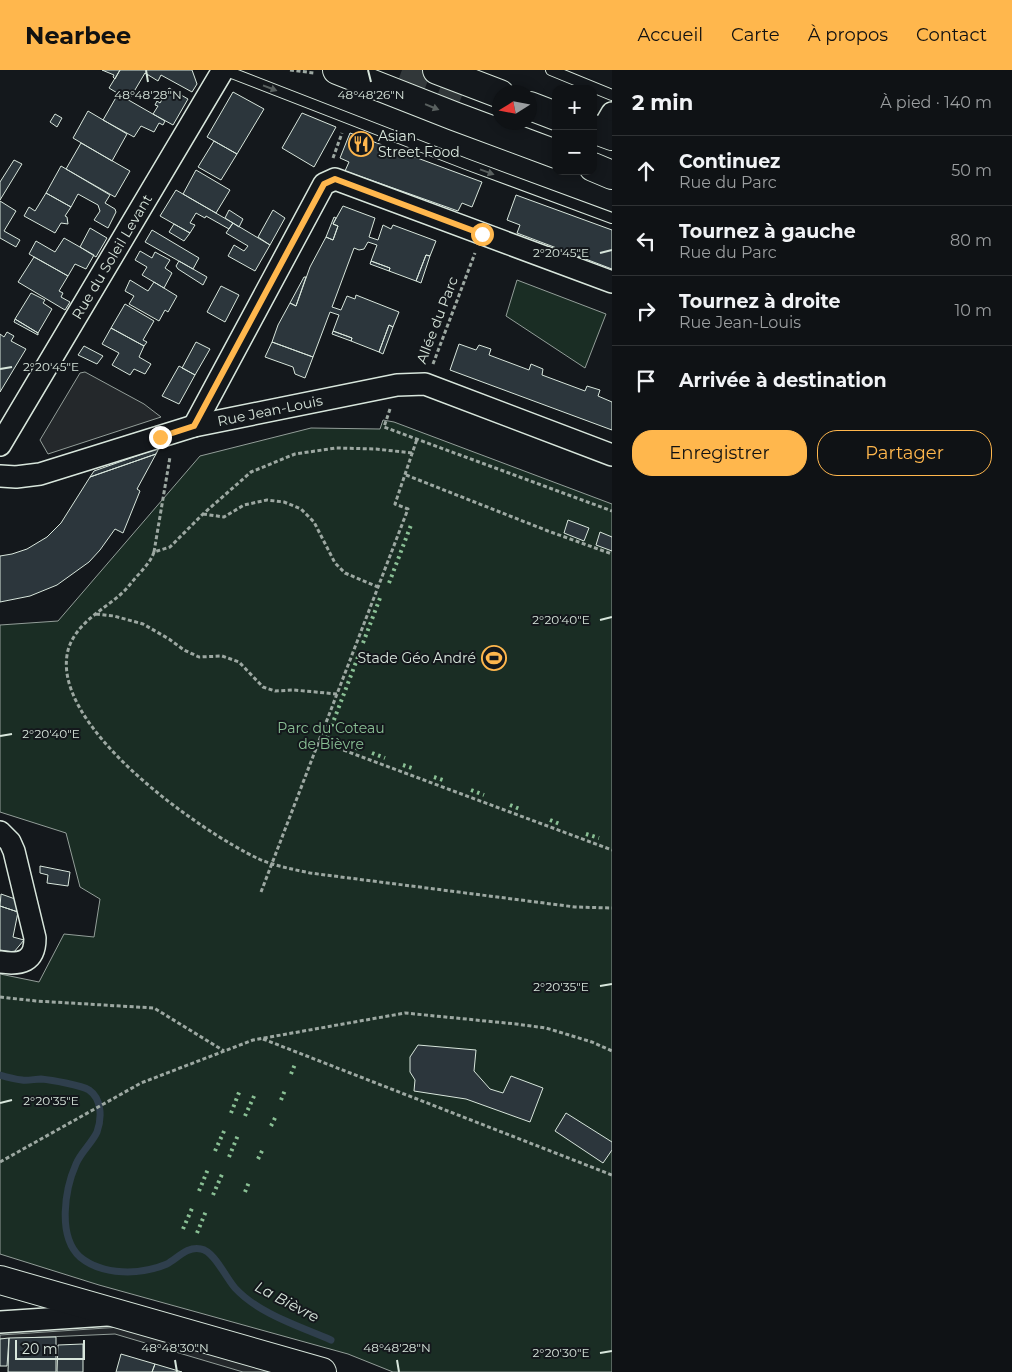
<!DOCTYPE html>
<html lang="fr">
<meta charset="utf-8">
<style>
:root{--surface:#0f1215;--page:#1d2022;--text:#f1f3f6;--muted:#9b9ea0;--line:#2f3234;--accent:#ffb74d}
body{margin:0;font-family:Montserrat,sans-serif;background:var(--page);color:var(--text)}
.controls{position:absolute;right:15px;top:15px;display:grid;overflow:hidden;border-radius:10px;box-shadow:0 2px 12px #0003}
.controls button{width:45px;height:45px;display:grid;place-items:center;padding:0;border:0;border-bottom:1px solid var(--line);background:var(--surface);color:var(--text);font:25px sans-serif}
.compass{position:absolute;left:492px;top:15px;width:45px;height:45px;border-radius:50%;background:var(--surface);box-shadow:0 2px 12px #0003;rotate:259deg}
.scale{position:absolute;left:15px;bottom:12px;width:70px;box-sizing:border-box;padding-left:5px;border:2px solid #d8e6dc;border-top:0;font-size:14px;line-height:18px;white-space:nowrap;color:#d8e6dc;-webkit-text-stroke:4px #14181c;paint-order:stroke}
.stop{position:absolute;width:15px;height:15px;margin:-11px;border:4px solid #ffb74d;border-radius:50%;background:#fff}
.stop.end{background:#ffb74d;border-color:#fff;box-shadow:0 1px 5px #0008}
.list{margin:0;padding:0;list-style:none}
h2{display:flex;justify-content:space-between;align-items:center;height:65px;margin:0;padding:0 20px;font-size:21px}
h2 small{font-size:16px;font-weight:400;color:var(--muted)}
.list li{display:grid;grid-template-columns:32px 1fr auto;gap:15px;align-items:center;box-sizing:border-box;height:70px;padding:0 20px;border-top:1px solid var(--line)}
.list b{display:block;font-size:19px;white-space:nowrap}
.list p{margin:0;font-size:16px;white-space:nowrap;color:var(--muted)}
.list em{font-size:16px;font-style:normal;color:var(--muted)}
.actions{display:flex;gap:10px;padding:15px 20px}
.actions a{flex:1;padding:11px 0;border:1px solid var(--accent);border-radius:20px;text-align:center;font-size:18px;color:var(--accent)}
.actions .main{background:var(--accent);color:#111}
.icon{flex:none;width:28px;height:28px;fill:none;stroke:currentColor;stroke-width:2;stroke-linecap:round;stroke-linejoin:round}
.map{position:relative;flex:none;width:612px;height:1302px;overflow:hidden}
header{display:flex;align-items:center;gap:30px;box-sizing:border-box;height:70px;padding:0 25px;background:var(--accent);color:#111}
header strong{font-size:24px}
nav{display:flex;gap:28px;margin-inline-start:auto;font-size:18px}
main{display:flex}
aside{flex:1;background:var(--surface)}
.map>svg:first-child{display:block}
.green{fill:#1a2d24;stroke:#939e99}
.parking{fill:#24282b;stroke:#939e99}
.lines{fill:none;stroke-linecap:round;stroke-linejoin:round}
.stream{stroke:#2f3f4d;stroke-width:7}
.building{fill:#2c363c;stroke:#d8e6dc}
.highway-tunnel{stroke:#313739;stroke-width:28;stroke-dasharray:28 14;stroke-linecap:butt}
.lane-casing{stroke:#d8e6dc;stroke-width:12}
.street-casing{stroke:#d8e6dc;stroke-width:24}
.secondary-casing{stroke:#d8e6dc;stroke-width:30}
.path{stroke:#9da8a2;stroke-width:3;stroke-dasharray:4 2.5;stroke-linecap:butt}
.lane{stroke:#14181c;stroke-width:10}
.street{stroke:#14181c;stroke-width:21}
.secondary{stroke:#14181c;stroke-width:28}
.hedge{stroke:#8ac095;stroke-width:4;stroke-dasharray:2.5 4;stroke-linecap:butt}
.oneway{fill:#59605f}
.route{stroke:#ffb74d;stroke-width:6}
.ticks{fill:none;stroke:#d8e6dc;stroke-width:2}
.labels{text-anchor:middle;stroke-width:4;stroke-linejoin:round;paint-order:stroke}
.poi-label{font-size:14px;fill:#d8e6dc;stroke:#14181c;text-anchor:start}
.street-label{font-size:14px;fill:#d8e6dc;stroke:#14181c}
.park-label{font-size:14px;fill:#8ac095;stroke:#14181c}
.water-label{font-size:15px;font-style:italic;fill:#d8e6dc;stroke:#14181c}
.ticks-label{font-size:12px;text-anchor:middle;fill:#d8e6dc;stroke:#14181c;stroke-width:4;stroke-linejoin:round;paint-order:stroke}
</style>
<header>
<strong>Nearbee</strong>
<nav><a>Accueil</a><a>Carte</a><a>À propos</a><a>Contact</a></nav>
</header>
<main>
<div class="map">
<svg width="612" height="1302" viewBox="0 0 612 1302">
<rect width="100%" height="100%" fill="#14181c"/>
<!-- green -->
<path class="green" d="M517 210 606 244 585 298 506 246Z
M383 350 394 352 612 434V1302H393L348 1284 99 1215 0 1184V904L39 912 64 864 94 867 100 829 80 817 66 763 0 742V555L58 551 200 386 311 358 380 359Z"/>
<!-- parking -->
<path class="parking" d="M85 302 144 334 161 347 48 384 40 370 80 303Z
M121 1257 275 1302H243L115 1264 0 1269V1265Z"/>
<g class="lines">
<!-- stream -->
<path class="stream" d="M0 1005C7 1007 15 1009 22 1010 28 1011 35 1009 41 1009 51 1010 81 1015 89 1020 102 1029 102 1048 97 1062 92 1073 81 1082 76 1094 65 1119 57 1166 80 1187 103 1206 141 1205 167 1194 178 1188 187 1176 201 1179 214 1181 226 1208 235 1218 259 1244 299 1256 331 1270"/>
</g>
<!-- building -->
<path class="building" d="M102 0H120L115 9 113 7 114 5Z
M120 0H192L197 14 192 22 161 5 158 11 145 3 129 30 109 18Z
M169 18 188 29 173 55 153 44 158 36 155 35 157 31 160 33Z
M233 22 264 39 237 84 207 67Z
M118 24 165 51 163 55 159 53 154 62 141 56 134 67 103 50Z
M88 41 127 64 112 91 73 68Z
M302 43 336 57 314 97 282 78Z
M55 44 62 48 57 57 50 52Z
M350 63 482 112 472 137 462 133 458 141 345 101 349 92 340 88Z
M214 71 237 84 221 110 198 97Z
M81 73 130 101 115 127 66 99Z
M14 90 22 94 0 130V112Z
M61 96 110 125 105 133 115 139 116 142 108 158 94 150 100 141 98 135 78 124 71 137 46 123Z
M196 100 230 120 216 143 183 124Z
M176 120 233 153 229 159 206 146 205 148 196 143 190 153 195 155 190 163 160 146Z
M46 123 71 137 65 146 67 147 68 154 61 153 55 163 24 146 29 137 35 141Z
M516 125 612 160V199L517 163 520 155 507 150Z
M0 131 16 141 4 161 20 170 16 177 0 168Z
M343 136 375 148 369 167 378 170 383 155 391 159 393 155 436 171 430 186 426 185 416 211 389 201 390 198 371 191 377 175 368 172 364 179 359 180 354 178 332 237 341 240 347 226 355 229 356 225 399 242 393 257 389 255 379 282 351 271 352 268 333 261 339 245 330 242 313 287 272 272 278 255 290 233 296 236 310 197 326 167 333 170 338 156 333 154Z
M229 140 243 149 239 157 225 148Z
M273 140 285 148 270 175 258 167Z
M334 147 336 148 333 154 338 156 333 170 326 167Z
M233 153 270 175 255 201 228 186 234 175 244 181 248 176 226 163Z
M174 154 190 163 184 171 169 162Z
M90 158 107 168 96 187 80 177Z
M152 160 199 188 193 199 145 172Z
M64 168 94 185 86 199 75 194 68 206 29 184 36 171 55 182Z
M140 181 152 188 155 182 170 190 165 198 172 203 164 218 142 205 147 197 135 190Z
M426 185 430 186 421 213 416 211Z
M34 187 68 206 59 221 63 223 61 227 70 232 65 240 18 212Z
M179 191 207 207 203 215 178 199 176 196Z
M371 191 390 198 389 201 370 194Z
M304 207H306L296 236 290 233Z
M130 210 148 221 154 212 177 226 168 242 165 240 159 251 129 234 134 226 125 221Z
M221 216 239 225 225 252 207 242Z
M31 223 45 230 43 233 52 239 38 263 15 249Z
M125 234 154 251 143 270 147 272 144 276 111 258Z
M15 249 38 263V265L14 252Z
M389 255 393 257 383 284 379 282Z
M111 258 144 276 139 287 151 294 145 304 134 299 130 305 112 295 119 283 102 274Z
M333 261 352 268 351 271 332 264Z
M7 262 14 266 11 271 26 279 0 322V264L4 267Z
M196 272 210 279 195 305 182 298Z
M272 272 313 287 305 308 295 304 293 297 265 287Z
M459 274 476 280 479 275 491 279 489 285 529 300 531 294 543 299 542 305 585 321 587 316 600 320 598 326 612 332V360L450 300Z
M84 276 103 286 97 294 78 285Z
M179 296 195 305 179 334 162 326Z
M159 378 156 384 90 407 94 401Z
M156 384 137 419 140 421 123 463 115 459 100 480 89 492 57 515 30 526 0 532V486L12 484 27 479 47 467 61 453 90 407Z
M568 450 589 458 584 471 564 463Z
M600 462 612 467V481L596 475Z
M40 796 70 802 68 816 47 813 48 805 40 803Z
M1 824 18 830 21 843 0 836Z
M0 836 18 842 13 867 24 870 14 882 0 880Z
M418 975 476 980 474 1001 490 1019 503 1023 511 1006 543 1018 530 1052 466 1029 414 1021 415 1010 410 1002V987Z
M566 1043 612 1072V1080L603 1093 555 1061Z
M56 1267V1302H8L9 1268Z
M9 1268 7 1296H0V1269Z
M83 1274V1302H57L58 1275Z
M121 1284 155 1294 152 1302H116Z
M155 1294 182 1302H152Z"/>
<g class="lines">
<!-- highway-tunnel -->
<path class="highway-tunnel" d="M402 0 463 23"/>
<defs>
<path id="lane" d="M224 0 466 94 612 148
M551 0 612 25"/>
<g id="street">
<path d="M601 62 612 43"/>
<path d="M194 356 324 114 335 109 612 212"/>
<path id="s1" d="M0 375 223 0"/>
<path id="s2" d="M0 406 16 407 40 404 194 356 397 315 425 314 612 385"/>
<path d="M0 762 10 772 14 781 35 868C35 892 21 895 0 892"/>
<path d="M0 1252 107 1245"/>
</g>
<path id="secondary" d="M337 0 454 46 556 84
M437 0 500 24
M530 36 556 46
M593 59 612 66
M593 97 612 105
M0 1210 322 1302"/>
</defs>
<!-- lane casing -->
<use href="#lane" class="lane-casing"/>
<!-- street casing -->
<use href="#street" class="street-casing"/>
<!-- secondary casing -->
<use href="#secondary" class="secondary-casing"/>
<!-- path -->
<path class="path" d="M290 0 314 3
M333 88 342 63
M433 294 475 183
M390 339 384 357 612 441
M412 383 376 379 336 378 295 384 251 402 203 444 170 477 154 482C151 491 145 497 139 504 133 510 128 518 121 524 103 540 78 552 69 577 44 653 201 762 259 789 275 796 292 799 310 803L575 837 612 838
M406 405 548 461 612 484
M203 444 224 447 244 435 267 430 284 432 301 439 314 452 335 493 345 503 378 517
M154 482 170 387
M96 544 114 546 143 554 169 569 184 580 199 587 222 586 239 592 263 617 275 621 294 620 337 624
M319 671 612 780
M261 822 408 439 395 434 417 369
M0 927 36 931 154 938 224 981
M263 969 612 1105
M0 1092 141 1013 253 970 405 943 516 954 546 958 592 972 612 981"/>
<!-- lane -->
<use href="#lane" class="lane"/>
<!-- street -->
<use href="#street" class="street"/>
<!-- secondary -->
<use href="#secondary" class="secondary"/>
<!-- hedge -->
<path class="hedge" d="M389 513 411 455
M363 573 380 528
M358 587 327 668 359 679
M372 683 385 688
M403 695 415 699
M434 707 446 711
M471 720 484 725
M510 735 522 740
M550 750 562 755
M586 764 599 768
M291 1004 295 994
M281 1030 285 1020
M231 1043 240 1020
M245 1046 255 1024
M271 1056 276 1046
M215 1081 225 1059
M229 1087 238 1065
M258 1089 263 1079
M199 1121 208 1099
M245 1122 249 1112
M213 1125 223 1102
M183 1159 193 1136
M197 1163 206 1141"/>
</g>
<!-- one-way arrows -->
<defs><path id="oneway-solid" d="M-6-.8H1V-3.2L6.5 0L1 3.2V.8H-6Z" transform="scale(1.25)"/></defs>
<g class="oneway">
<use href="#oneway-solid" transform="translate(270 18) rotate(21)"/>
<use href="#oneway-solid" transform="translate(432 37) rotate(22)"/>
<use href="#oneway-solid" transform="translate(487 102) rotate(20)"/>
</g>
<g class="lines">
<!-- route -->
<path class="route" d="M160 367 194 356 324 114 335 109 482 164"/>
</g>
<!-- ticks -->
<path class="ticks" d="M146 0 148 12M368 0 371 12M600 183 612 180M0 299 12 297M600 550 612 547M0 666 12 664M600 916 612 914M0 1033 12 1030M600 1283 612 1281M175 1290 177 1302M397 1290 399 1302"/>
<!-- icons -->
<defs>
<symbol id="restaurant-ring" viewBox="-11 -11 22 22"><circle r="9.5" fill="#14181c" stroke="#ffb74d" stroke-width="1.5"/><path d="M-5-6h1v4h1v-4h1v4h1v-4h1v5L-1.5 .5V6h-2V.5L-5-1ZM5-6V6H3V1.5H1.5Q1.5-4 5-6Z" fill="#ffb74d"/></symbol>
<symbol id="stadium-ring" viewBox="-11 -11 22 22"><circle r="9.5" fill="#14181c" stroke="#ffb74d" stroke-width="1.5"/><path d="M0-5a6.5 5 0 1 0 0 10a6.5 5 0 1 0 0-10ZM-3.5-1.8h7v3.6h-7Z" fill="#ffb74d"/></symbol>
</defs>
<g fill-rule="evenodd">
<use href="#restaurant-ring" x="347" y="60" width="28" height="28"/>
<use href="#stadium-ring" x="480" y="574" width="28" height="28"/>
</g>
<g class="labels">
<!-- poi labels -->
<g class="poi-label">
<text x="378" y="71">Asian<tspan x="378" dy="16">Street Food</tspan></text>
<text x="476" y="593" text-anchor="end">Stade Géo André</text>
</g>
<!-- street labels -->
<g class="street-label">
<text dy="5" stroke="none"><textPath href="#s1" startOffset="219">Rue du Soleil Levant</textPath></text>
<text transform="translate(437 250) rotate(-69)" y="5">Allée du Parc</text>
<text dy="5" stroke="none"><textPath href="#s2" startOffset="279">Rue Jean-Louis</textPath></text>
</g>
<!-- park labels -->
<g class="park-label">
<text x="331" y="663">Parc du Coteau<tspan x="331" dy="16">de Bièvre</tspan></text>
</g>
<!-- water labels -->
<g class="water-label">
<text transform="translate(287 1232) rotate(28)" y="5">La Bièvre</text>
</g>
</g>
<g class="ticks-label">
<text x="148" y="29">48°48'28"N</text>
<text x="371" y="29">48°48'26"N</text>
<text x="561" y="187">2°20'45"E</text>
<text x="51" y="301">2°20'45"E</text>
<text x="561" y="554">2°20'40"E</text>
<text x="51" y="668">2°20'40"E</text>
<text x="561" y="921">2°20'35"E</text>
<text x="51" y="1035">2°20'35"E</text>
<text x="175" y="1282">48°48'30"N</text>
<text x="397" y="1282">48°48'28"N</text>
<text x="561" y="1287">2°20'30"E</text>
</g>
</svg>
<div class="controls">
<button>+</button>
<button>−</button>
</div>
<svg class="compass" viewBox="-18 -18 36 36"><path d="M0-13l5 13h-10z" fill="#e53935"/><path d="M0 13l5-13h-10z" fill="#9b9ea0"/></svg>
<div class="scale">20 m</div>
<div class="stop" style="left:482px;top:164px"></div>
<div class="stop end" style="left:160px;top:367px"></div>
</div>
<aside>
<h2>2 min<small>À pied · 140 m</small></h2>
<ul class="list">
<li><svg class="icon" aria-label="ahead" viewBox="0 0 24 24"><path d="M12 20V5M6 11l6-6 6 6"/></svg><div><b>Continuez</b><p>Rue du Parc</p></div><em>50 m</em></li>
<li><svg class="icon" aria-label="left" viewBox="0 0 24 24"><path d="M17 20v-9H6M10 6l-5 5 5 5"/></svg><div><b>Tournez à gauche</b><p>Rue du Parc</p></div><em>80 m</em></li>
<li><svg class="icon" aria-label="right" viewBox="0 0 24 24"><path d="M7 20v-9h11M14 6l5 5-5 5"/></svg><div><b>Tournez à droite</b><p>Rue Jean-Louis</p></div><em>10 m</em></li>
<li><svg class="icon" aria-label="arrive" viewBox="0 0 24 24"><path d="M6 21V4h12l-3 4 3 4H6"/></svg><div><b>Arrivée à destination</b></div></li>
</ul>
<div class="actions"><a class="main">Enregistrer</a><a>Partager</a></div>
</aside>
</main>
